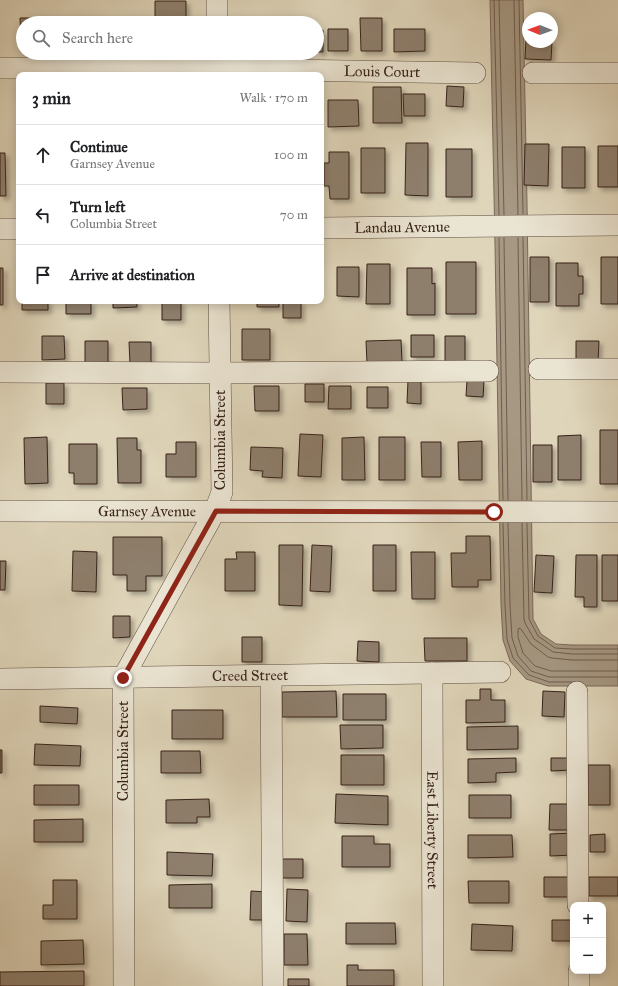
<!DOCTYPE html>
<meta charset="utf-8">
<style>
:root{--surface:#fff;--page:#f6f6f6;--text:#202124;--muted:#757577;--line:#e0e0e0}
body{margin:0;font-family:"IM FELL Great Primer",serif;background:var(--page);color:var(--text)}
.controls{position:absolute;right:12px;bottom:12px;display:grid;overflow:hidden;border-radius:8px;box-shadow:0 2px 10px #0003}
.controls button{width:36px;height:36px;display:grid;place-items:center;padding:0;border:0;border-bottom:1px solid var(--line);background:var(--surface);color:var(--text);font:20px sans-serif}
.compass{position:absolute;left:522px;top:12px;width:36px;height:36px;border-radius:50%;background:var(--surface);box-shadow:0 2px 10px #0003;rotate:271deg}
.stop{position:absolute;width:12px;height:12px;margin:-9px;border:3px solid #8f2418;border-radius:50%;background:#fff}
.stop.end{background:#8f2418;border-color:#fff;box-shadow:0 1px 4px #0008}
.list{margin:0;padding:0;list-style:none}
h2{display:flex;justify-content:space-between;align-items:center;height:52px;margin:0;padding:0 16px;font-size:17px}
h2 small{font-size:13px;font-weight:400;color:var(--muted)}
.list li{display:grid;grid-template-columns:26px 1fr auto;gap:12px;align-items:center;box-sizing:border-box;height:60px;padding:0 16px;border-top:1px solid var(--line)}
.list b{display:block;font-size:15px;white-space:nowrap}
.list p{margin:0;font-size:13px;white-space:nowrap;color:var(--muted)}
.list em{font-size:13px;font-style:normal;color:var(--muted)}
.icon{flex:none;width:22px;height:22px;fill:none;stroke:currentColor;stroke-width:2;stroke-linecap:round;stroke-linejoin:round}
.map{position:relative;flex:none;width:618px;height:986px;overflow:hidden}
.search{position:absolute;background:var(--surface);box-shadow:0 2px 10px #0003;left:16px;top:16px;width:308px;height:44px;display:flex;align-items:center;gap:10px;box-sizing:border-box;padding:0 14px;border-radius:22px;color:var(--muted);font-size:15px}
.panel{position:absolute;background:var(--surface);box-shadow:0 2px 10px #0003;left:16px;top:72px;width:308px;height:232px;border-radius:8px}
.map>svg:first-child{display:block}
.water{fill:#a69883;stroke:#7a6959}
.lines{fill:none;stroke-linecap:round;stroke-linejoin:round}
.shore{stroke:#6e5d4e;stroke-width:1}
.building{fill:#8e7f6d;stroke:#372219;filter:url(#shadow)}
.minor-casing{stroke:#614f41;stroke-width:22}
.minor{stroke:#eae4d2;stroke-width:21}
.route{stroke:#8f2418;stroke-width:5}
.labels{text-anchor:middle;stroke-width:3;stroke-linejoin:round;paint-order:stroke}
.street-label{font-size:15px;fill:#372219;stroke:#eae4d2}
</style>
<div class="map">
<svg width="618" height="986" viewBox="0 0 618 986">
<defs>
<filter id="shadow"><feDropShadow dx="3.5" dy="3.5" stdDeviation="2" flood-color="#0004"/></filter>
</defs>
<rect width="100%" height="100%" fill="#dfd5ba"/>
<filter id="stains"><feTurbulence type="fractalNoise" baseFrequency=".005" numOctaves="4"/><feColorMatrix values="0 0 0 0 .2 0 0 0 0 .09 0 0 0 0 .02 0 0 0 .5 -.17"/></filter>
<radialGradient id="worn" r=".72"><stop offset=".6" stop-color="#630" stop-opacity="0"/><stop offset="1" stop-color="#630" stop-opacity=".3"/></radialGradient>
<!-- water -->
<path class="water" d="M490 0H523L527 203 533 619 541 634 556 644 572 645H618V686H548L526 679 510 661 503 640 501 605 495 244Z"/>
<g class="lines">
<!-- shore -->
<path class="shore" d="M494 0 499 215
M499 0 504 215
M514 0 518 215
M519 0 523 214
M523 237 527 500
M499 238 503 500
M504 238 508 500
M518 238 522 500
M503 523 505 605 507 639 513 658 529 675 549 682H572
M508 523 510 605 512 638 518 656 531 671 549 677H618
M522 523 524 619 525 623 534 639 553 652 572 654H618
M527 523 529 619 538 636 555 648 572 649H618
M618 660H572L552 658 548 657 531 644 521 629 519 628 518 630V637L523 653 535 666 551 671H618"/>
</g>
<!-- building -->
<path class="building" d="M155 1H186V23H155Z
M20 18H43V23H23V42H21Z
M360 18H382V51H361Z
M328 29H348V51H328Z
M394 29H425V51L394 52Z
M323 30V52H317V31Z
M526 38H528V42H552L551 60 525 59Z
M62 53H88V59H62Z
M106 53H130V59L107 60Z
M153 53H191V59H153Z
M447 86 464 87 463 107 446 106Z
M373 87H401L402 123H373Z
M403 94H425V116H404Z
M328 100H358L359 126 328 127Z
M406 143H428V196L405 195Z
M525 144H549L548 186 524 185Z
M598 146H618V187H598Z
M562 147H585V188H562Z
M361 148H385V193H361Z
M446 149H472V197H446Z
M329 152H349V199H330L329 186H324V163H329Z
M0 153H5L6 196H0Z
M530 257H549V302H530Z
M601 257H618V304H601Z
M446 262H476V314H446Z
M556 263H578V276H583V294H579V306H556Z
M367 264H390V304H366Z
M337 267H359V297L337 296Z
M0 268H3V305H0Z
M407 268H432V284L435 283V315H407Z
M22 301H48V310H22Z
M66 301H91V314H66Z
M113 301H137V307L113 308Z
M162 301H181V320H162Z
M257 301H279V307H257Z
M283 301H301V318H283Z
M242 329H270V360H242Z
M411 335H434V357H411Z
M42 336H64L65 359 42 360Z
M445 336H465V365H445Z
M401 340 402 362 367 363 366 341Z
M85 341H108V364L85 365Z
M576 341H599L598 362 576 361Z
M129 342H151V363L130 364Z
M408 380 421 381V404L407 403Z
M467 380 484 381 483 397 466 396Z
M46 383H64V404H46Z
M305 384H324V402H305Z
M254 386H279V411H255Z
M329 386H351V409H328Z
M367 387H388V408H367Z
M122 388H147V409L123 410Z
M600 430H618V484H600Z
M300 434 323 435 321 477 298 476Z
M581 435V480H558V436Z
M47 437 48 483 25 484 24 438Z
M364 437 365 480H342V438Z
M379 437H405V480H379Z
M117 438H137V450H141V483H118Z
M482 441V480H459L458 442Z
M176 442H196V477H166V454H176Z
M421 442H441V477H422Z
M69 444H97V484H74V473H69Z
M533 445H552V482H533Z
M251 447 283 448 282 478 262 477 263 471 250 470Z
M466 536H490L491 580H478V587H452L451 553H466Z
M113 537H162V576H146V591H127V575H113Z
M279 545H303L302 606 279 605Z
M312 545 332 546 330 592 310 591Z
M373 545H396V591H373Z
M73 551 97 552 96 592 72 591Z
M236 552H255V591H225V559H237Z
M411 552H435V599H412Z
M536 555 554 556 552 593 534 592Z
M576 555H597V607H584V597H575Z
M602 555H618V601H602Z
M0 561H6L5 590H0Z
M113 616H130V637L113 638Z
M242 637H262V662H242Z
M424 638H467V661H425Z
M358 641 379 642V662L357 661Z
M480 689H491V700H505V722L466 723V700H480Z
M336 691 337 717H282V692Z
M543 691 565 692 564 717 542 716Z
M343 694H386V720H343Z
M40 706 78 708 77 724 40 722Z
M172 710H223V739H172Z
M340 725H383V748L341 749Z
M518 726V749L467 750V727Z
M35 744 81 746 80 766 34 765Z
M0 750H2V773H0Z
M161 751H200L201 773H161Z
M341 755H384V785H341Z
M516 758V772L496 773V782L468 783V759Z
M551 758H572V770L551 771Z
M588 765H610V805H588Z
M34 785H79V805H34Z
M336 794 388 796V825L335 823Z
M469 795H511V818H469Z
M209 799 210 817H197V823H166V800Z
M550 804H573V830H549Z
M83 819V842H34V820Z
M574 833V855L550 856V834Z
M605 834V852H590V835Z
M468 835H512L513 857 468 858Z
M342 836H374V844H390V867H342Z
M167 852 213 854 212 876 167 875Z
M282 859H303V878H282Z
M544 877H576L575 897H544Z
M589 877H618V896H589Z
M53 880H77V919H43V905H53Z
M468 881H509V903H469Z
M212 884V908H169V885Z
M287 889 308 890 307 922 286 921Z
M251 891 267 892 265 920H250Z
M552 920H573V941H552Z
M346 923H395L396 944H346Z
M472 924 513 926 512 951 471 950Z
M284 934H307L308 965H284Z
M83 940 84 964 41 965V941Z
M347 965H358V970H394V986H347Z
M84 971V986H0V972Z
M288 979H309V986H288Z"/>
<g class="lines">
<defs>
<g id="minor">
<path d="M217 0V23"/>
<path id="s1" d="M0 68 217 69 475 73"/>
<path d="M533 73H618"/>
<path id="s2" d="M321 228 618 225"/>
<path d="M0 229H19"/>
<path d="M539 369H618"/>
<path d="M0 372 220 373 488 371"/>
<path id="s3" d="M0 511 618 512"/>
<path id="s4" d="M432 673 433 986"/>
<path d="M271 676 273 986"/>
<path id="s5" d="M0 679 500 672"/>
<path d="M577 692 578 905"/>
<path d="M579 971V986"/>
<path d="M124 986 123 678 215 511 222 492 219 301"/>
</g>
</defs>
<!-- minor casing -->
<use href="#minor" class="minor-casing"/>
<!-- minor -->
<use href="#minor" class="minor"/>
</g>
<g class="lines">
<!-- route -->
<path class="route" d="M123 678 216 511 494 512"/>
</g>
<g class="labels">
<!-- street labels -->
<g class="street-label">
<text dy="5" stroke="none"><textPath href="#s1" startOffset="382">Louis Court</textPath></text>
<text dy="5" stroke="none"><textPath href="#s2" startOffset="81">Landau Avenue</textPath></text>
<text transform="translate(220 440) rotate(-90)" y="5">Columbia Street</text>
<text dy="5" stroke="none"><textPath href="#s3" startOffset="147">Garnsey Avenue</textPath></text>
<text dy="5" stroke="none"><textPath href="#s5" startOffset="250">Creed Street</textPath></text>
<text transform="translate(123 751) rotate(-90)" y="5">Columbia Street</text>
<text dy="5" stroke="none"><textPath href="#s4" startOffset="157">East Liberty Street</textPath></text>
</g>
</g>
<rect width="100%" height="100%" filter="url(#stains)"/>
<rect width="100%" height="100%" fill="url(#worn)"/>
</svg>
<div class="controls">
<button>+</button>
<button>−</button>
</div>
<svg class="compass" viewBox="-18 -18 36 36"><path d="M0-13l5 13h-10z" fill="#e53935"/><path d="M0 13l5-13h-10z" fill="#757577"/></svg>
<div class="stop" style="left:494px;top:512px"></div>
<div class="stop end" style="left:123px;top:678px"></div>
<div class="search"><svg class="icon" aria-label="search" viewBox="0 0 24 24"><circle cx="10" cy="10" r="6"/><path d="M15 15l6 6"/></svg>Search here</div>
<section class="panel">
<h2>3 min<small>Walk · 170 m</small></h2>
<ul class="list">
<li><svg class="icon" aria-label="ahead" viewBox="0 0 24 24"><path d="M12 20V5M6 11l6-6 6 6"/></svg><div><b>Continue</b><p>Garnsey Avenue</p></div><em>100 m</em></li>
<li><svg class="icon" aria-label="left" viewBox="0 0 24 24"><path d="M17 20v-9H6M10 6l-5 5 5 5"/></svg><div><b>Turn left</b><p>Columbia Street</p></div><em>70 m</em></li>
<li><svg class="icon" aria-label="arrive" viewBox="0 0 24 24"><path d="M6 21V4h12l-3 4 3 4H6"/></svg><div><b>Arrive at destination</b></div></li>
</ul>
</section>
</div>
